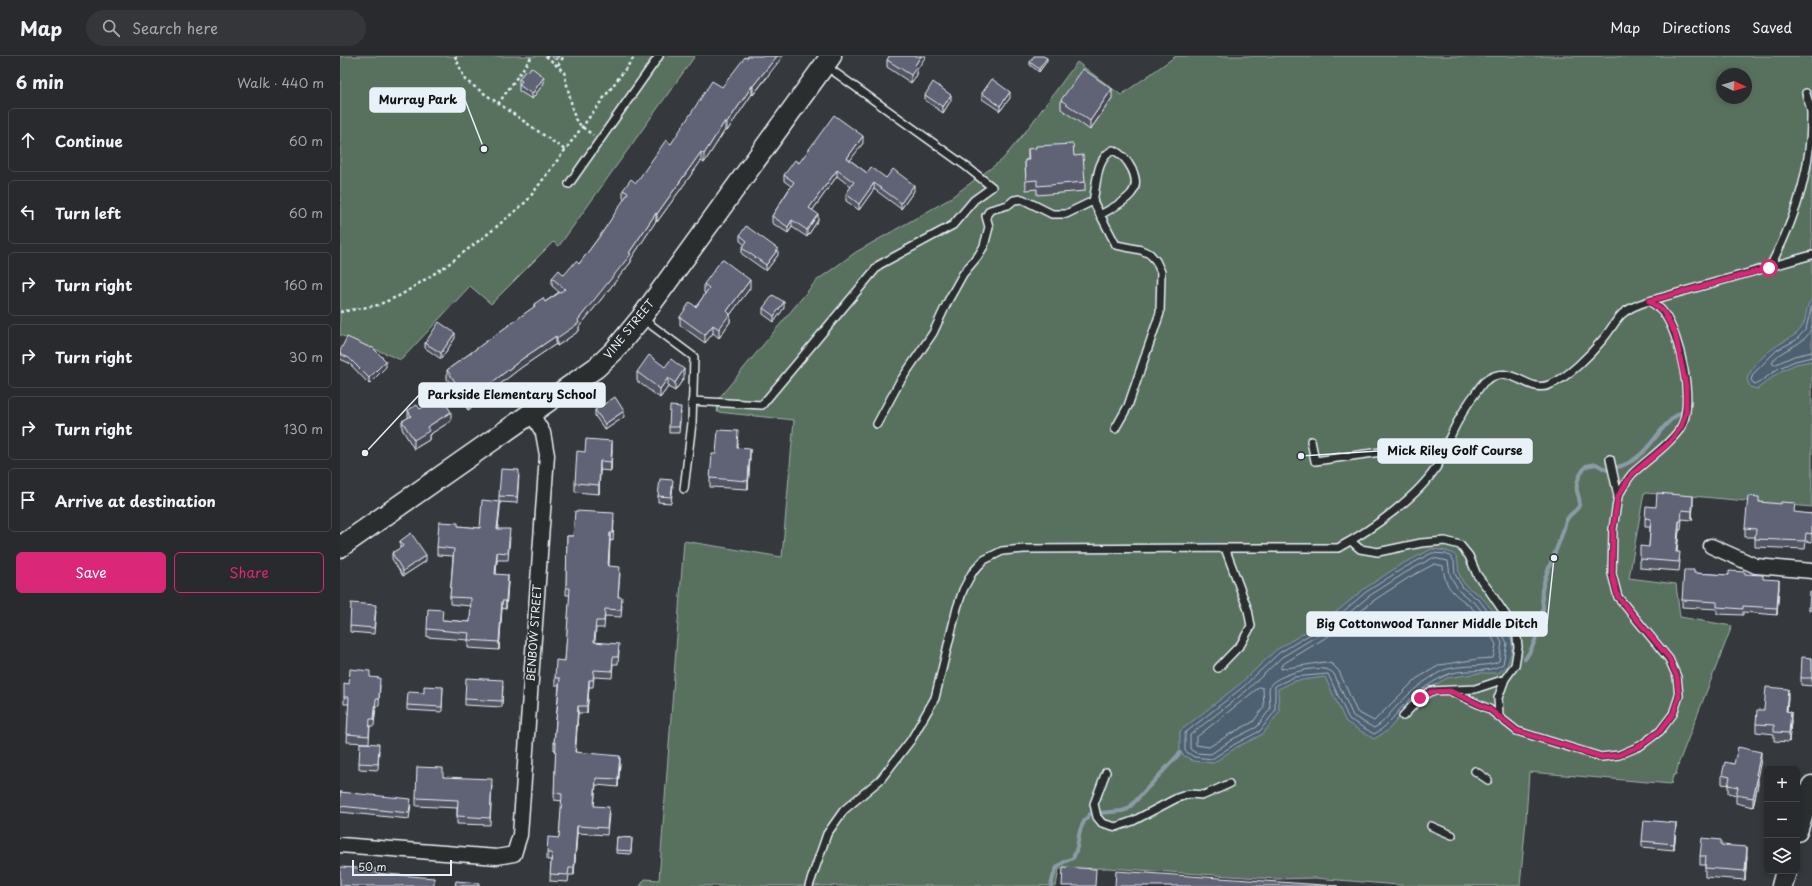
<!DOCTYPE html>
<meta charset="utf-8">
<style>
:root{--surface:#282a2d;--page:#343639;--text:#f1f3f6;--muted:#a5a7aa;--line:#444649;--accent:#db2777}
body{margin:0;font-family:"Playpen Sans",sans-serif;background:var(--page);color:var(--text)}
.controls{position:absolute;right:12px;bottom:12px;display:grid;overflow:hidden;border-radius:6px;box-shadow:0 2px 6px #0003}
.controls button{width:36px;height:36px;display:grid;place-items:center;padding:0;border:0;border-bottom:1px solid var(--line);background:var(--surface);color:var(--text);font:20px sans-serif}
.compass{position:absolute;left:1376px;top:12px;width:36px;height:36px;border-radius:50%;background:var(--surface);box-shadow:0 2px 6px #0003;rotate:94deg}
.scale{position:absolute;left:12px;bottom:10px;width:100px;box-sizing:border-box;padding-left:4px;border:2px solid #e8f1f8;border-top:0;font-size:11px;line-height:14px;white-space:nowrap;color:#e8f1f8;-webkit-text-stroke:3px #2a2d2e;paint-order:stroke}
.stop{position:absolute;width:12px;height:12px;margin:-9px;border:3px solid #db2777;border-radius:50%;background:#fff}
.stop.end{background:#db2777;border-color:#fff;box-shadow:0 1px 4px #0008}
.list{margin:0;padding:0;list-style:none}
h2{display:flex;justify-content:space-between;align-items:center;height:52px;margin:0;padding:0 16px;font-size:17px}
h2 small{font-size:13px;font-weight:400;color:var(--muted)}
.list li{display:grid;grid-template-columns:26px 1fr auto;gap:12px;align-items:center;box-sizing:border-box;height:64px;margin:0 8px 8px;padding:0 8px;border:1px solid var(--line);border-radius:6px}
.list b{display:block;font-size:15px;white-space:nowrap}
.list em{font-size:13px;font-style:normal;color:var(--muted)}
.actions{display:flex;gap:8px;padding:12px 16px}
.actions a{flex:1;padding:9px 0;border:1px solid var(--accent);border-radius:6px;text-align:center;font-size:14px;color:var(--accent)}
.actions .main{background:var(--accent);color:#fff}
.icon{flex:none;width:22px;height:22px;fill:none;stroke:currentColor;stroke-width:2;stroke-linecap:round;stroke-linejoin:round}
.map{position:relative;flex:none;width:1472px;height:830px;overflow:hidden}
header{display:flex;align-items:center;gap:24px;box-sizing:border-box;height:56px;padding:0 20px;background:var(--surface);border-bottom:1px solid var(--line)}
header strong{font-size:19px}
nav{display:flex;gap:22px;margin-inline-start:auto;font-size:14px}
.search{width:280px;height:36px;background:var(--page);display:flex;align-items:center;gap:10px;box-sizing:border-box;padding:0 14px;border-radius:22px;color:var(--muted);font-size:15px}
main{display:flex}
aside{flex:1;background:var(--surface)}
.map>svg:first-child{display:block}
.green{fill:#58715e;stroke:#a0b1ab;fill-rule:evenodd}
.water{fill:#4e6171;stroke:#8c9ba7}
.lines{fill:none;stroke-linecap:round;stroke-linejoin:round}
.shore{stroke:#aab7c2;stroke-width:1}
.stream{stroke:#8c9ba7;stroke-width:4}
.lane-casing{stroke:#e8f1f8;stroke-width:10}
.street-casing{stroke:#e8f1f8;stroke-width:17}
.secondary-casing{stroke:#e8f1f8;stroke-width:23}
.path{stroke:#e8f1f8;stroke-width:2.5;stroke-dasharray:3 3;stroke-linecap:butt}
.lane{stroke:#2a2d2e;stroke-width:7}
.street{stroke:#2a2d2e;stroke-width:14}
.secondary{stroke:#2a2d2e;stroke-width:20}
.wall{fill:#535464;stroke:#e8f1f8}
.shaded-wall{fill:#444551;stroke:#e8f1f8}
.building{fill:#616274;stroke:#e8f1f8}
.route{stroke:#db2777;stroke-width:5}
.labels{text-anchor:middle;stroke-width:3.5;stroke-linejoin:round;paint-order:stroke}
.street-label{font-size:11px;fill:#e8f1f8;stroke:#2a2d2e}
.leader{fill:none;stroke:#e8f1f8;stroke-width:1.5}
.callout-dot{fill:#e8f1f8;stroke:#2a2d2e;stroke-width:1.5}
.callout{fill:#e8f1f8;stroke:#e8f1f8;stroke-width:1.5}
.callout-label{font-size:12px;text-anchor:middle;font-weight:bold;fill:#111}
</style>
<header>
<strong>Map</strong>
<div class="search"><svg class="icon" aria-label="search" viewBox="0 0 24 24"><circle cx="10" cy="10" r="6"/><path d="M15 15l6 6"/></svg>Search here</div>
<nav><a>Map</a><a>Directions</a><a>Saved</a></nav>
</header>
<main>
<aside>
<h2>6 min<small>Walk · 440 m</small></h2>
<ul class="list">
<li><svg class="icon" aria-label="ahead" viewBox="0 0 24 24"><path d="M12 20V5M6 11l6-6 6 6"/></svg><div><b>Continue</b></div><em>60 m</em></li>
<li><svg class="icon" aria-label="left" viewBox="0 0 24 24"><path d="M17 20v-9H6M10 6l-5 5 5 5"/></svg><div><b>Turn left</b></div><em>60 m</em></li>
<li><svg class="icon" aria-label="right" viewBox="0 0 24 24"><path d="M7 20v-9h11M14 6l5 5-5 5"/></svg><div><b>Turn right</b></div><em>160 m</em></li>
<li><svg class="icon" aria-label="right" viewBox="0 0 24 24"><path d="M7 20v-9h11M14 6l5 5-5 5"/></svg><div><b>Turn right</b></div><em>30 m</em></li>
<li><svg class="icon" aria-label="right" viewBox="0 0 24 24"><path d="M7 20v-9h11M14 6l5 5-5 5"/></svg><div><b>Turn right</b></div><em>130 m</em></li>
<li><svg class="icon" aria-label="arrive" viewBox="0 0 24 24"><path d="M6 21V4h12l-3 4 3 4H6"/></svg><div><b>Arrive at destination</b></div></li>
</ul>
<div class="actions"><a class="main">Save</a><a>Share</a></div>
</aside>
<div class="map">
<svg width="1472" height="830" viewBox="0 0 1472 830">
<rect width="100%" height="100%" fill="#35383c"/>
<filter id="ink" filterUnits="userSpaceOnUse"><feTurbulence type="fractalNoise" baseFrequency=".025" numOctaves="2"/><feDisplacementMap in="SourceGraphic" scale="8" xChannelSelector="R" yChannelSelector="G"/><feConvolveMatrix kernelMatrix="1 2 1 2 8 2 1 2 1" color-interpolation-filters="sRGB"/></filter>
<g filter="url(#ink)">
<!-- green -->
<path class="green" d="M0 0H355L219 190 213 186 151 248 130 230 61 304 0 279Z
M836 0H1472V451L1352 440 1304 437 1289 522 1336 528 1340 561 1392 570 1339 706 1336 718 1333 720 1331 728 1189 716 1186 764 1180 830H1070L975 822 936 823 768 812 719 813 716 830H300L305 823 319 824 344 485 442 501 454 364 377 356 379 342 476 225 516 196 606 145 662 104 686 75 737 6 781 39ZM1382 18H1406V42H1382Z"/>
<!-- water -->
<path class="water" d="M1472 243V305L1456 308 1441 315 1417 333 1410 331 1407 323C1411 312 1424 298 1435 291 1444 284 1455 282 1462 271 1468 262 1464 251 1472 243Z
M1092 493C1133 497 1108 508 1126 530 1131 535 1139 537 1143 543 1150 550 1170 577 1172 586 1173 594 1169 603 1167 610L1158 617H1140L1107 622 1086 634 1065 655 1047 675 1034 683 1006 666 985 621 955 625 938 633 939 656 923 678 897 691 873 707 853 705 840 697V675L900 628 936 594 989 562 1024 533 1060 509Z"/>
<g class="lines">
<!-- shore -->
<path class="shore" d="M1472 248 1466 273 1456 284 1437 294 1413 318 1411 324 1413 327 1417 328 1439 312 1455 305 1472 301
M1472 270C1467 291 1440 291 1432 307L1434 309 1454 300 1472 296
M1092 497 1106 498 1111 501 1114 505 1115 518 1123 532 1140 545 1158 569 1167 587 1163 608C1148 619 1121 611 1104 620 1088 628 1075 638 1062 651 1053 661 1046 672 1034 678L1009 663 988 618 954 621 935 630V655L920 675 895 688 872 703 854 701 845 695V677L903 631 939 597 992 565 1026 536 1062 513Z
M1093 502 1108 505 1110 519 1119 535 1137 549 1154 572 1162 587 1159 605C1149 612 1116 608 1102 615 1085 624 1071 635 1058 649 1050 657 1044 667 1034 672L1013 660 994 618C985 605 940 618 931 628L929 633 930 653 917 671 893 683 871 698 856 697 850 693V679L906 635 942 601 995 569 1029 540 1065 517Z
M1095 508 1103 510C1105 535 1115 537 1132 552 1142 562 1150 577 1156 589L1153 602 1138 603 1100 609 1076 623 1034 665 1017 656 999 615 992 608 984 606 941 613V610L946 606 998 574 1033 545 1068 522Z
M920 631 923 632 924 651 913 666 890 678 869 691 856 689V682Z"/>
<!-- stream -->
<path class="stream" d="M1274 412C1310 404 1314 373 1340 357
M1185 603C1195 589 1201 570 1203 552 1203 546 1201 540 1202 534 1206 512 1220 490 1225 468 1228 456 1238 456 1239 449 1241 444 1238 440 1237 435 1235 425 1241 417 1246 410L1256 408 1267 414
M760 757 782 755 788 753 840 697
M711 830C715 812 715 809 733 802 742 785 734 775 750 758"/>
<defs>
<path id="lane" d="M229 128 319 0
M753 145 776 189 801 194 810 198 816 205 821 216 820 257 788 350 775 373
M1429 212C1455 165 1472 111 1471 57 1471 50 1467 43 1466 37
M303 263 354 301 352 367 344 433
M352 345 422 349 539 209 613 169 634 144 652 131 627 111 486 10
M537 368 559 327 593 277 608 245 623 218 638 200 644 190 649 171 646 160 650 154 668 149 674 144 682 143 712 158H726L753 145C757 128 756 102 773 94 787 100 803 124 791 138 784 147 770 153 760 159
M971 385 975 405 1041 396
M1270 403 1278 440C1283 432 1287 423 1293 417 1309 402 1327 391 1340 373 1356 348 1340 278 1323 256 1320 251 1313 248 1309 245L1472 199
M1011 485 1020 493 1038 496 1081 487 1105 485 1120 489 1129 500 1137 519 1148 533 1176 574 1178 591 1175 609 1165 623 1158 642 1159 660
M885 492H998C1031 474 1080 440 1099 407 1103 400 1105 392 1108 385 1116 368 1124 352 1135 338 1138 334 1141 329 1144 326 1170 304 1187 338 1209 329 1228 322 1251 298 1264 282 1270 275 1275 265 1282 258 1290 251 1299 248 1309 245
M1110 635 1149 653 1177 675 1261 701 1279 699 1300 690 1320 675 1333 658 1339 640 1337 621 1329 603 1278 541 1272 518 1273 473 1278 440
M1063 660 1080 642 1091 635 1135 633 1165 623
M1135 715 1148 724
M766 716 754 748 757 761 762 767 776 771 793 765 837 742 849 738 864 739 889 728
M1091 770 1112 779
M469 830 487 778 504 754 541 723 571 684 595 642 617 552 623 534 632 517 644 504 662 495 684 493 885 492 908 554 911 570 901 588 878 612"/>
<path id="street" d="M1371 490 1416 510 1472 515
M0 789 157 801 174 798 180 779 207 399 203 377 192 358"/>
<path id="secondary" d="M0 491 257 311 274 295 301 262 491 0
M1457 775 1472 730
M1442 830 1446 815"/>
</defs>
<!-- lane casing -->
<use href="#lane" class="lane-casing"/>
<!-- street casing -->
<use href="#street" class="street-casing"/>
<!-- secondary casing -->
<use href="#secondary" class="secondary-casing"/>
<!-- path -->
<path class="path" d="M115 0 125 24 225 94
M206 0 224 16 235 63 242 71 253 79
M218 9 224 0
M158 48 192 0
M0 256 38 249 61 239 106 210 149 177 187 145 295 0"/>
<!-- lane -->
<use href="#lane" class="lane"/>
<!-- street -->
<use href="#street" class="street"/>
<!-- secondary -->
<use href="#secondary" class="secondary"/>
</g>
<!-- wall -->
<path class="wall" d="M211 0H219L216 4Z
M547 4 577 14V19L571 27 547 11Z
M707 5 699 16 690 9V6Z
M188 16 204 27 192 43 179 35V23Z
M430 18 413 39 412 38 387 75 385 74 364 107 361 105 317 166 316 165 291 203V206L239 271V275L217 290 216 288 182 311 151 335V338L128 354 107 323V314L194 251V248L205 246 219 236 212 230V222L224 219 239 208 262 177 285 143 283 142V134L296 127 382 31Z
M642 37 670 42 660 55 642 43Z
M585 39 611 44 603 57 585 44Z
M772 42 750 74 721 53V44Z
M523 87 510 104 527 117 546 122 574 135 561 153 534 133 519 154 506 145V138L511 131 497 120 472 155 478 164 467 181 452 171 448 177 432 167V160L451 130 444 125V119L459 107Z
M688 93 734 100 745 126V135L697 139V133L686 134 685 104H688Z
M400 179 438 199 426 215 402 198V192L405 189 400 185Z
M364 228 410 232 390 259V266L379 282 373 277 365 287 340 269V261L356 251 365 238 364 237Z
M423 252H444L434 266 423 258Z
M115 282 101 303 85 292V287Z
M0 295 46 311 29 328 9 307 0 303Z
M325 311 344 322 335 335 328 331 320 342 297 325V316Z
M80 353 111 365 89 379V384L74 393 62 373V365L68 362V354Z
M255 354 284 361 265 374 255 360Z
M341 356 339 377H329V371Z
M398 384 397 392 410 402 408 433 370 431V422L376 398Z
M272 394 271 415 260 414 259 438 235 436V427L245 396Z
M179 420 177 447 160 446 158 473 170 481 168 504H157L156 518 168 526 166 553 162 552 159 594 128 592V584L87 581V573L103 564 130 566 131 550 110 548V541L113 500 97 499V491L118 470 140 472 159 445V440Z
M333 430 331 447 318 446V440Z
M1419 446 1455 457 1472 458V486L1466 485 1465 493 1415 491V481H1405V472Z
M1353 448 1352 464 1342 463 1341 474H1339L1337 496 1340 505 1339 515 1300 512V503L1309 491 1310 471H1305V462L1316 451Z
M274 465 273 485 270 484 269 510 280 518 278 541 282 549 281 561 265 560 264 572H256L255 586 279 595 278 608H273L272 622 254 621 253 631H249L247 657H238L235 696 280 707 278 731 256 729 254 750 269 758 267 779 237 777 234 819H229L228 826 210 825 211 804H207V797L219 782 222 745 214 744 216 694H214V687L219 629H215V622L225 605 230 539H226L227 480H233Z
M60 485 86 505 63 520 52 503V497L60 492Z
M1354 517 1389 519 1405 518 1423 523 1439 531 1437 559 1403 556V559L1377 558V553L1342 551V544Z
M1472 537V554H1469V551Z
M36 555 34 578 10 576V570Z
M1472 602V630L1461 629V622Z
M30 621 40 629 39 650H36L34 670H30L29 687 7 686 9 648H4V641L9 628Z
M163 630 162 651 125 649V643Z
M103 631 102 656 67 654V649L84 637Z
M1448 641 1447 656 1451 665 1449 686 1434 685V678L1416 676V668L1424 654Z
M39 694 38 714 19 713V707Z
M1421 704 1417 719 1418 728 1413 751 1396 747V739L1388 737V729L1382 728V719L1394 708Z
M103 721 152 730 150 769 117 768V752L76 750V742Z
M0 736 71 749 69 763 0 756Z
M1336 773 1334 794 1302 791V785Z
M277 781 292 782 291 798 276 797Z
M1381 789 1407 800 1405 824 1365 821V809H1360V800Z"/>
<!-- shaded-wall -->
<path class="shaded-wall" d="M216 0H219L216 4Z
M437 0H443L413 39V30Z
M581 0H586L577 14V19L571 27V19L575 9Z
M707 2V5L699 16V13Z
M204 21V27L192 43V38Z
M412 30V38L387 75V67Z
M772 33V42L750 74V65Z
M670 36V42L660 55V50Z
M611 39V44L603 57V51Z
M385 65V74L364 107V98Z
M523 80V87L507 109V102Z
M361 96V105L317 166V158Z
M497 114V120L469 159V152Z
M534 127V133L519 154V148Z
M574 129V135L561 153V147Z
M316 157V165L291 203V206L239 271V275L217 290V282L238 264 289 197Z
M478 158V164L467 181V174Z
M452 164V171L448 177V171Z
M438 193V199L426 215V209Z
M410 224V232L390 259V266L379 282V273L387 255Z
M444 246V252L434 266V260Z
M373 269V277L365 287V279Z
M115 277V282L101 303V297Z
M216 280V288L182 311 151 335V338L128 354V345L150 328 182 303Z
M46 305V311L29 328V322Z
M344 313V322L335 335V327Z
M328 322V331L320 342V333Z
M284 355V361L265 374V368Z
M111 356V365L89 379V384L74 393V384L87 371Z
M272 385V394L271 415V406Z
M410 393V402L408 433V425Z
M260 405V414L259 438V429Z
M1353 440V448L1352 464V455Z
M160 446V453L157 480V473Z
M1339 465V474L1336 504V496Z
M270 477V484L268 517V510Z
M157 496V504L155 525V518Z
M86 499V505L63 520V515Z
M168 519V526L166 553V545Z
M1439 524V531L1437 559V552Z
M162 545V552L159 594V586Z
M249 624V631L247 657V650Z
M1448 633V641L1446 664V655Z
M238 650V657L235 704V696Z
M1451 656V665L1449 686V677Z
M1421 696V704L1416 728V719Z
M280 700V707L278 731V723Z
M1418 720V728L1413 751V742Z
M1336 767V773L1334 794V788Z
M237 770V777L234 819V812Z
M1407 791V800L1405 824V815Z"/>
<!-- building -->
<path class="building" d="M408 0H437L413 30H412L387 67 385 65 364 98 361 96 317 158 316 157 289 197 291 198 238 264 239 267 217 282 216 280 182 303 150 328 151 330 128 345 107 314 195 250 194 248 203 242 205 246 225 233 212 222 219 214 224 219 236 205 239 208 262 177 288 137 283 134 291 123 296 127 326 84 331 88 372 25 382 31 405 1 407 2Z
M549 0H581L575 9 577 11 571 19 547 4Z
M694 0H703L707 2 699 13 690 6Z
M191 11 204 21 192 38 179 29 182 25 179 23 186 14 188 16Z
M743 13 772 33 750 65 721 44Z
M652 23 670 36 660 50 642 37Z
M593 26 611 39 603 51 585 39Z
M494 59 523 80 507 102 527 117 531 111 546 122 553 113 574 129 561 147 534 127 519 148 506 138 514 126 497 114 469 152 478 158 467 174 452 164 448 171 432 160 454 126 444 119 455 104 459 107Z
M733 88 734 100 743 99 745 126 697 130V124L686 125 685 104H689L688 93 696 92V90Z
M406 170 438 193 426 209 402 192 407 185 400 179Z
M382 203 410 224 387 255 390 258 379 273 373 269 365 279 340 261 350 246 356 251 369 232 364 228Z
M433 239 444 246 434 260 423 252Z
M99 266 115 277 101 297 85 287Z
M7 281 31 292 32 291 46 305 29 322 9 302 0 298V295Z
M309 299 325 311 331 303 344 313 335 327 328 322 320 333 297 316Z
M101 340 111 356 87 371 89 375 74 384 62 365 71 360 68 354 77 349 80 353Z
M275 341 284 355 265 368 255 354Z
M330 350 341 351 339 371H329Z
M378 374 398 375 397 392 410 393 408 425 370 422 372 398H376Z
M246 383 272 385 271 406 260 405 259 429 235 427 237 395 245 396Z
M161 413 179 414 177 441 159 440Z
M320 423 333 424 331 441 318 440Z
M1317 437 1353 440 1352 455 1342 454 1341 465H1339L1336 496H1340L1339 506 1300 503V490L1309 491 1311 463 1305 462 1306 450 1316 451Z
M1408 440 1419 441V446L1441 448V446L1455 447 1454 456 1472 458V478L1466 477 1465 485 1415 483 1416 473 1405 472Z
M142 444 160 446 157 473H170L168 497 157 496 155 518 168 519 166 545H162L159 586 128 584 129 577 87 573 88 553 103 554 102 564 130 566 131 542 110 541 114 493 97 491 99 466 118 467V470L140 472Z
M235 455 274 457 273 477H270L268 510 280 511 278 541H282L281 554 265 553 264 565H256L254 586 279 588 278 601H273L272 615 254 614 253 624H249L247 650H238L235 696 280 700 278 723 256 722 254 750 269 751 267 772 237 770 234 812H229L228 819 210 818 212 797H207L208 781 219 782 222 738 214 737 216 687H214L220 622H215L216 604 225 605 230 532H226L227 480H233Z
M71 477 86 499 63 515 52 497 63 490 60 485Z
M1344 514H1354V517L1389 519V515L1405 516V518L1423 519V523L1439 524 1437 552 1403 550V553L1377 551V546L1342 544Z
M1470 536 1472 537V551H1469Z
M11 547 36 549 34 572 10 570Z
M1462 601 1472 602V622H1461Z
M10 613 30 615V621L40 622 39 643H36L34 663H30L29 680 7 678 9 641H4V627L9 628Z
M126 622 163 624 162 645 125 643Z
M84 630 103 631 102 651 67 649 68 636 84 637Z
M1426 631 1448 633 1446 655 1451 656 1449 677 1434 676V669L1416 668 1417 654H1424Z
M20 687 39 688 38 708 19 707Z
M1398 691 1421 696 1416 719 1418 720 1413 742 1396 739 1398 731 1388 729 1390 721 1382 719 1385 706 1394 708Z
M77 711 103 712V721L152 723 150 762 117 760 118 744 76 742Z
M0 736 71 743 69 757 0 750Z
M1304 764 1336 767 1334 788 1302 785Z
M277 781 292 782 291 795 276 794Z
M1362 782 1381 784V789L1407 791 1405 815 1365 812 1366 800H1360Z
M0 811 36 813V817L94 822V830H14L0 829Z
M723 811 756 813 755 830H722Z
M776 815 998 830H775Z
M116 825 139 827V830H115Z"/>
</g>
<g class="lines" filter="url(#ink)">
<!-- route -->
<path class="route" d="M1080 642 1091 636 1110 635 1149 653 1177 675 1262 701 1279 699 1300 690 1320 675 1333 658 1339 640 1337 621 1329 602 1278 541 1272 518 1273 473 1278 440 1292 418 1328 388 1341 371 1346 356V330L1335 277 1323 255 1309 245 1429 212"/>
</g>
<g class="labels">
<!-- street labels -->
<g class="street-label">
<text transform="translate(289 273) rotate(-51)" y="4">VINE STREET</text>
<text transform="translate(194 577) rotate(-86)" y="4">BENBOW STREET</text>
</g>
</g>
<!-- callouts -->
<path class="leader" d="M144 93L125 44M25 397L79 339M961 400L1038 395M1214 502L1207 568"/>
<g class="callout-dot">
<circle cx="144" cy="93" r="4"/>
<circle cx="25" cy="397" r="4"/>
<circle cx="961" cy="400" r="4"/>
<circle cx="1214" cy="502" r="4"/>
</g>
<g class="callout">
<rect x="30" y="32" width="95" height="24" rx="4"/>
<rect x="79" y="327" width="186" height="24" rx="4"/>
<rect x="1038" y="383" width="154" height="24" rx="4"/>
<rect x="967" y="556" width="240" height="24" rx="4"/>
</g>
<g class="callout-label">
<text x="78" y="48">Murray Park</text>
<text x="172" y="343">Parkside Elementary School</text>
<text x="1115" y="399">Mick Riley Golf Course</text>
<text x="1087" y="572">Big Cottonwood Tanner Middle Ditch</text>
</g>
</svg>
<div class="controls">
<button>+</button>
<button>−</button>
<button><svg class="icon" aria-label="layers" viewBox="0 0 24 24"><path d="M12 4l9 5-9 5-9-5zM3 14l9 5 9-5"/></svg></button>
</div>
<svg class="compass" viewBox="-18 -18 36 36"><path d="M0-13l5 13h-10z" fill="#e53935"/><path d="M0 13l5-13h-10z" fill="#a5a7aa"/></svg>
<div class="scale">50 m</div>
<div class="stop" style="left:1429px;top:212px"></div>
<div class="stop end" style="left:1080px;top:642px"></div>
</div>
</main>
